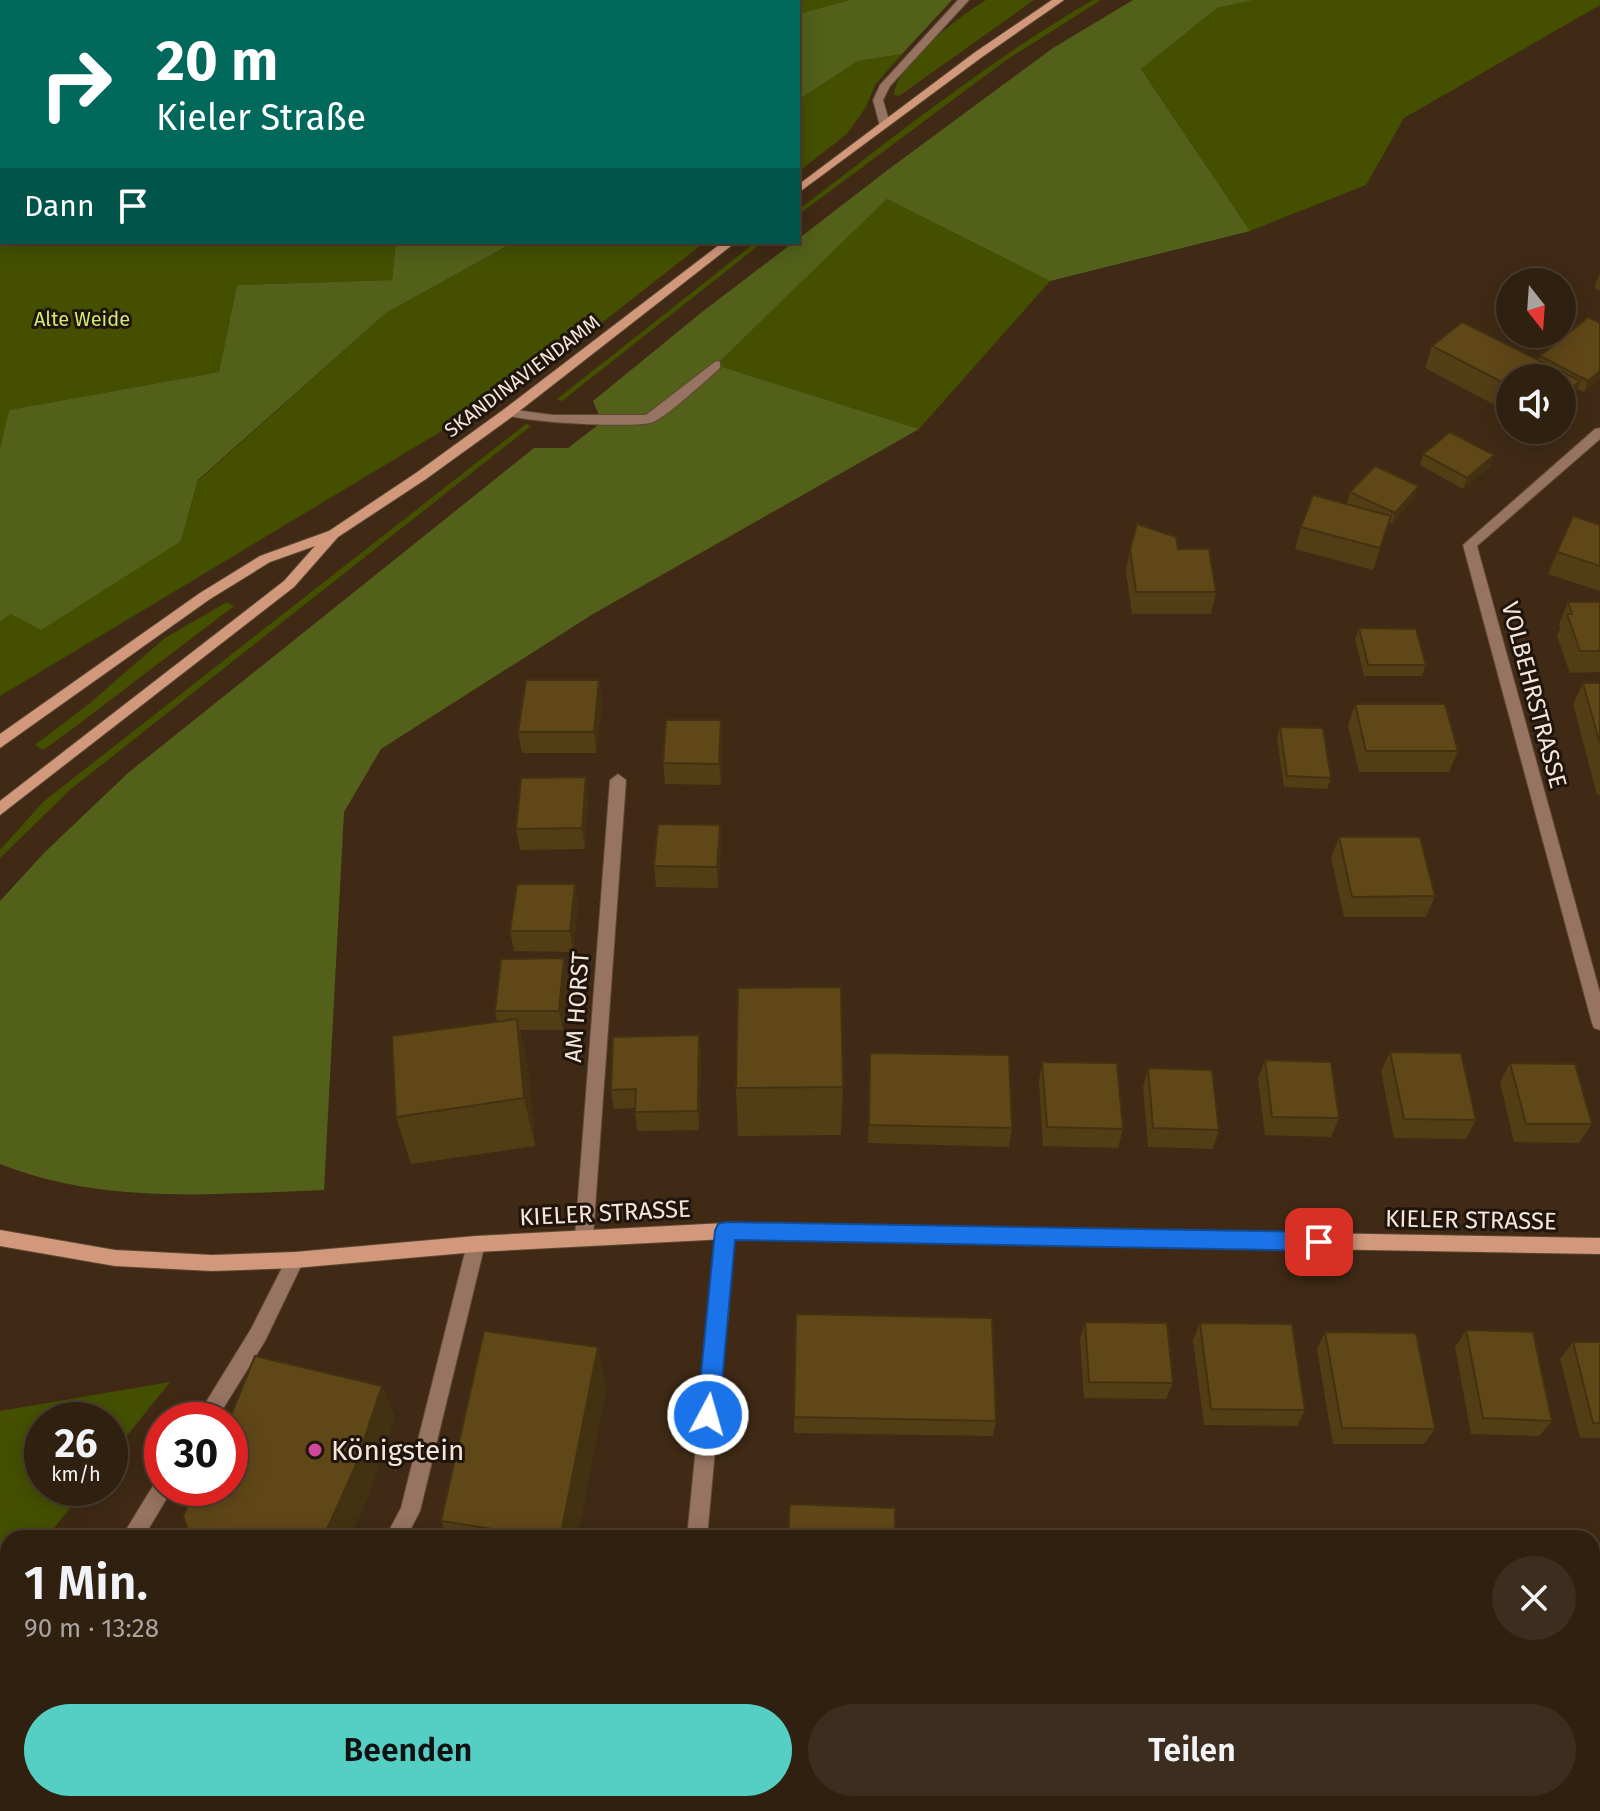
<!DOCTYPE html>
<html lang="de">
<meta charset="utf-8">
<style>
:root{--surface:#302010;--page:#3c2d1e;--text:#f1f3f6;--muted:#a8a39f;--line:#4b3e30;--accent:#55cec4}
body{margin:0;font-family:"Fira Sans",sans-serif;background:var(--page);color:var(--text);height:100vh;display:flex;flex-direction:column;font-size:30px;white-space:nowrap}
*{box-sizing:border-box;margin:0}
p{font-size:26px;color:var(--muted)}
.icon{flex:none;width:44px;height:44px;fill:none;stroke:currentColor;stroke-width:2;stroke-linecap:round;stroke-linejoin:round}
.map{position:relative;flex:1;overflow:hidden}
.drawer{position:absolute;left:0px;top:1530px;width:1600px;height:282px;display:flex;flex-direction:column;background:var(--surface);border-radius:24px 24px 0 0;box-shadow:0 4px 20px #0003,0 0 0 2px var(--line)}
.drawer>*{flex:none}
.hud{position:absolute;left:0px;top:0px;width:800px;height:244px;box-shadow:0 4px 20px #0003,0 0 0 2px var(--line);background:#00695c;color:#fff;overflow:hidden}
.needle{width:52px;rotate:163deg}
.buttons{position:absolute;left:1496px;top:268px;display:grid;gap:16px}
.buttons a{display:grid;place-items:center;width:80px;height:80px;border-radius:50%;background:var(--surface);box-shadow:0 4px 20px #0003,0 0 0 2px var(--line);font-size:40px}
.speed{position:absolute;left:24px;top:1402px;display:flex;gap:16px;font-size:40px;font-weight:700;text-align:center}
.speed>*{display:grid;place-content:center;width:104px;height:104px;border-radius:50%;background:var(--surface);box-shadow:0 4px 20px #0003,0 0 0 2px var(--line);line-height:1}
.speed small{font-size:20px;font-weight:400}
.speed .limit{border:12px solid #d22;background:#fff;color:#111}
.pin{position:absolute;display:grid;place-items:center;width:68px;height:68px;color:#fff;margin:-34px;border-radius:16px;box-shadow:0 4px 12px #0006}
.me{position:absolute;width:88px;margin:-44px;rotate:6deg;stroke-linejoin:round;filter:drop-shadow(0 0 6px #0008)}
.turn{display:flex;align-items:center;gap:28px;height:168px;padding:0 24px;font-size:36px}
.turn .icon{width:104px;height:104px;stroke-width:2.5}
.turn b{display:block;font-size:56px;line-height:68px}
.then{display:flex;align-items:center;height:76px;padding:0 24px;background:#0003;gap:16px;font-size:30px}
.round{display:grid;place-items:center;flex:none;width:84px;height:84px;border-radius:42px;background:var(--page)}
.overview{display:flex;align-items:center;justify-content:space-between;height:136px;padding:0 24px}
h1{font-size:48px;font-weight:600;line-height:60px}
.cta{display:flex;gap:16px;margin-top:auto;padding:16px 24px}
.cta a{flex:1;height:92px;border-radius:48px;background:var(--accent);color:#111;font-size:32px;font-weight:600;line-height:92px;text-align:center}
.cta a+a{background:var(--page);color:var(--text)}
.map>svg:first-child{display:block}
</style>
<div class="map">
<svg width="1600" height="1811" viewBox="0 0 1600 1811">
<rect width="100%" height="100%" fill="#402a15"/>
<path fill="#445000" d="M0 0H850L798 14V2H2V242H396L392 280 237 285 219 372 9 410 0 448Z
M986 0H1034L899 96 894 95C897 62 960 16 986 0Z
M1093 0H1101L1005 61 798 215V210C894 137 988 61 1093 0Z
M1254 0H1600V5L1404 118 1366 185 1250 231 1141 69 1217 8Z
M902 54 875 85 866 107 847 134 798 172V100L858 61Z
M887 199 1050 281 919 429 716 365Z
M514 242H705L599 325 485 405 0 696V622L11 614 181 541 198 481 386 313Z
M756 242H763L562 401 557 399Z
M526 424 531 426 71 789 0 858V850L43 802Z
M227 602 234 606 67 733 43 750 35 745 90 703 165 638Z
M170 1382 110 1457V1420H42V1488H86L46 1538H8V1585L0 1595V1411Z"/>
<path fill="#52601a" d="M850 0H952L902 54 858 61 798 100V14Z
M1133 0H1254L1217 8 1141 69 1250 231 1050 281 887 199 716 365 919 429 593 614 381 749 344 812 324 1190C216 1194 102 1205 0 1164V901L45 852 128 773 534 448H568L602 422 593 401 702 312 794 242H798V239L889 169 1053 48Z
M396 242H514L386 313 198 480 181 541 41 630 11 614 0 622V448L9 410 219 372 237 285 392 280Z"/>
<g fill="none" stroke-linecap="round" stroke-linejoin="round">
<g stroke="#5d4834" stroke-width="2">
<path id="service" d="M716 361 720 362V368C705 381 669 415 653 422 638 429 513 422 502 413L508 409 553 415H646Z
M476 1236 482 1238 485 1244 420 1511 406 1538H385L401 1508 467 1244 470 1238Z
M295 1252 301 1254 304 1260 265 1341 216 1420H195L251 1329 289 1254Z
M162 1479V1488H173L143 1538H121L156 1481Z
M8 1727V1759L0 1763V1731Z
M0 1767 8 1768V1790L0 1789Z
M99 1804H147L148 1807 149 1804H178L175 1811H102Z"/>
</g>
<g stroke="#5d4834" stroke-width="2">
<path id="minor" d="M958 0H969L890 86 883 100 890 124 880 126 873 100 880 85Z
M1600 428V439L1477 546 1600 993V1030L1594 1028 1592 1023 1463 545 1595 429Z
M618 774 626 780 593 1237 590 1243 584 1245 578 1243 575 1237 610 780Z
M726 1223 732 1225 735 1231 707 1538H687L717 1231 720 1225Z
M666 1804H688V1811H666Z"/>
</g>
<g stroke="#5d4834" stroke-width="2">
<path id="secondary" d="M1052 0H1064L982 57 798 193V185L974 53Z
M723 242H736L513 416 426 479 338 537 294 587 0 815V801L284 581 315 546 270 562 210 599 0 748V734L200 593 260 556 329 531 416 473 503 410Z
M726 1223 1600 1238V1254L726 1239 476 1252 295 1268 212 1271 115 1266 0 1246V1230L115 1250 212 1255 295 1252 476 1236Z"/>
</g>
<use href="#service" fill="#977361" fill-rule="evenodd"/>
<use href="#minor" fill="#977361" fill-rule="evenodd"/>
<use href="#secondary" fill="#d1987b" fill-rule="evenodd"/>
</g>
<path fill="#533d15" d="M1600 273V291L1594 288Z
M1600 323V379L1584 392 1577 389 1571 404 1510 378V413L1425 368 1432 346 1538 361 1540 356Z
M1423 454 1490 467 1463 489 1420 465Z
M1350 492 1415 497 1392 524 1389 522 1373 570 1295 549 1301 527 1354 506 1347 503Z
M1573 516 1600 525V591L1548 574Z
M1130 549H1178L1216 592 1211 614H1132L1126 571Z
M1568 602H1600V672L1570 673 1557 636 1560 629 1559 624Z
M1359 628 1426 665 1422 676H1364L1355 639Z
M599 680 602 702 596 753H522L518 732Z
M1583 683H1600V795H1597L1573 704Z
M1355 704 1458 751 1449 772H1359L1348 725Z
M721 720 722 741 721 785 665 784 663 763Z
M1280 727 1331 778 1327 789 1284 787 1277 738Z
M588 798 585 849 520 850 516 829Z
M720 825 721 846 718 888 656 887 654 866Z
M1339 837 1435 896 1426 917H1344L1331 858Z
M575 884 578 905 573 952 514 951 510 931Z
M568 978 563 1030H520L528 1068 535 1146 411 1164 396 1117 497 1022 495 1011Z
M699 1035 701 1055 699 1130 637 1131 635 1108 614 1109 611 1090Z
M1390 1052 1476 1120 1466 1139 1394 1138 1381 1071Z
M870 1053 1012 1128 1009 1147 868 1143Z
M1265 1060 1339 1118 1331 1137 1265 1135 1258 1079Z
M1042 1062 1123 1129 1118 1148 1043 1146 1039 1081Z
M1510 1063 1592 1124 1579 1143 1514 1142 1500 1082Z
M1148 1068 1219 1130 1213 1149 1148 1147 1143 1087Z
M843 1087 841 1135 738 1136 736 1088Z
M1085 1322 1173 1383 1166 1399 1084 1398 1080 1339Z
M1200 1323 1305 1410 1297 1426 1204 1425 1193 1340Z
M1466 1330 1552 1421 1539 1436 1471 1434 1455 1347Z
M1325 1332 1435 1429 1424 1444H1333L1317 1349Z
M1573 1342H1600V1438H1580L1560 1359Z
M606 1389 577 1538H448L441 1521Z
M794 1417 996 1421 993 1436 794 1433Z
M785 1804H924L923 1811H785Z"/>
<path fill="#433211" d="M1600 371V379L1584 392 1588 381Z
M1580 381 1571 404 1562 411V396Z
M1494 455 1490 467 1463 489 1467 478Z
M1419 486 1415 497 1392 524 1395 513Z
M599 680 602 702 596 753 594 732Z
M721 720 722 741 721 785 719 764Z
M586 777 588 798 585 849 582 828Z
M720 825 721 846 718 888 717 867Z
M575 884 578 905 573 952 570 931Z
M564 958 568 978 563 1030 559 1011Z
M517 1019 528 1068 535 1146 524 1098Z
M699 1035 701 1055 699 1130 698 1111Z
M598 1347 606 1389 577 1538H560Z
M382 1386 395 1416 369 1495 350 1538H323Z
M550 1804H556L555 1811H549Z"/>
<path fill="#604718" stroke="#433211" stroke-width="2" d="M1588 317 1600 323V371L1588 381 1540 356Z
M1462 322 1580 381 1562 396V378H1510V386L1432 346Z
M1450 432 1494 455 1467 478 1423 454Z
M1375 466 1419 486 1395 513 1350 492Z
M1313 495 1391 516 1380 548 1301 527Z
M1573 516 1600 525V566L1557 552Z
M1137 524 1176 537 1178 549H1209L1216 592H1136L1130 549Z
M1568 602H1600V651H1580L1567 614H1572Z
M1359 628 1416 629 1426 665H1368Z
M526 680H599L594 732H518Z
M1583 683H1600V744Z
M1355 704H1445L1458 751H1366Z
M666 720H721L719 764 663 763Z
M1280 727 1323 728 1331 778 1287 776Z
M586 777 582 828 516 829 521 778Z
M658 824 720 825 717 867 654 866Z
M1339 837H1420L1435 896 1352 897Z
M517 884H575L570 931H510Z
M564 958 559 1011H495L501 959Z
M841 987 843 1087 736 1088 738 988Z
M517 1019 524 1098 396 1117 392 1036Z
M699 1035 698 1111 635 1112 636 1089 611 1090 613 1037Z
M1390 1052 1461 1053 1476 1120 1404 1119Z
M870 1053 1009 1055 1012 1128 869 1125Z
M1265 1060 1331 1062 1339 1118 1272 1117Z
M1042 1062 1117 1063 1123 1129 1047 1127Z
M1510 1063 1575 1064 1592 1124H1526Z
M1148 1068 1212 1070 1219 1130 1153 1128Z
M796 1314 992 1318 996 1421 794 1417Z
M1085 1322 1167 1323 1173 1383 1089 1382Z
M1200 1323 1292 1324 1305 1410 1211 1409Z
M1466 1330 1533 1332 1552 1421 1483 1418Z
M484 1331 598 1347 560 1538H551L441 1521Z
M1325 1332 1416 1333 1435 1429 1342 1428Z
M1573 1342H1600V1423H1593Z
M255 1356 382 1386 355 1467 323 1538H183L187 1526 183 1516 197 1488H230L229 1420Z
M790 1504 895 1508V1538H788Z
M451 1804H550L549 1811H450Z
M785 1804H924V1805H881V1811H785Z"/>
<path fill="#1a73e8" stroke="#114b97" stroke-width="2" d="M726 1222 1319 1232 1326 1235 1329 1242 1326 1248 1319 1251 735 1240 719 1415 716 1423 708 1426 700 1423 697 1415 715 1231 718 1224Z"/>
<circle fill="#d1479c" stroke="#1f150c" stroke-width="3" cx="315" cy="1450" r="8"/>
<g text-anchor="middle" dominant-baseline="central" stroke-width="6" stroke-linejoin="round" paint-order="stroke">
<g font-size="20" fill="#d0ea73" stroke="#1f150c">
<text x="82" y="319">Alte Weide</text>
</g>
<g font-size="20" fill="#f4e6d9" stroke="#1f150c">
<text transform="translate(522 376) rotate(-37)">SKANDINAVIENDAMM</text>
</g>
<g font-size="24" fill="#f4e6d9" stroke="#1f150c">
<text transform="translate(1534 695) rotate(75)">VOLBEHRSTRASSE</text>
<text transform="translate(577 1007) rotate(-86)">AM HORST</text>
<text transform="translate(605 1213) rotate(-3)">KIELER STRASSE</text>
<text transform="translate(1471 1220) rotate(1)">KIELER STRASSE</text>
</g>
<g font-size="28" fill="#f4e6d9" stroke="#1f150c" text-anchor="start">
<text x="331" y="1450">Königstein</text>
</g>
</g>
</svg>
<div class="buttons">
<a><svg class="needle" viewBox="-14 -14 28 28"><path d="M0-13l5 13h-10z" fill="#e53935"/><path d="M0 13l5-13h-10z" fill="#a8a39f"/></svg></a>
<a><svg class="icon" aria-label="sound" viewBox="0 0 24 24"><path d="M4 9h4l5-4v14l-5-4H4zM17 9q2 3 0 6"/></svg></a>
</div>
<div class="speed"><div>26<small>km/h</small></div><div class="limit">30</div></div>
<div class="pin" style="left:1319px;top:1242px;background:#d93025"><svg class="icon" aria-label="arrive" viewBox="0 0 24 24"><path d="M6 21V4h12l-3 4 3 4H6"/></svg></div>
<svg class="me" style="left:708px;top:1415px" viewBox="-20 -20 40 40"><circle r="17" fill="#1a73e8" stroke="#fff" stroke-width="3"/><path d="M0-11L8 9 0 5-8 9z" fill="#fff"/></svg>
<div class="hud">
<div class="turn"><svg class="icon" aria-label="right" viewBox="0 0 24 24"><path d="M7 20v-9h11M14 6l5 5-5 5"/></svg><div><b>20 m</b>Kieler Straße</div></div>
<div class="then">Dann<svg class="icon" aria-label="arrive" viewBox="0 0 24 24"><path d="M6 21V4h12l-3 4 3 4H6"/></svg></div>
</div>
<section class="drawer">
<div class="overview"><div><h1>1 Min.</h1><p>90 m · 13:28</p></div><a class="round"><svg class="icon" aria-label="close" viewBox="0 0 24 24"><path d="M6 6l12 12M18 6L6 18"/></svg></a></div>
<div class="cta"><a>Beenden</a><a>Teilen</a></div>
</section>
</div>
